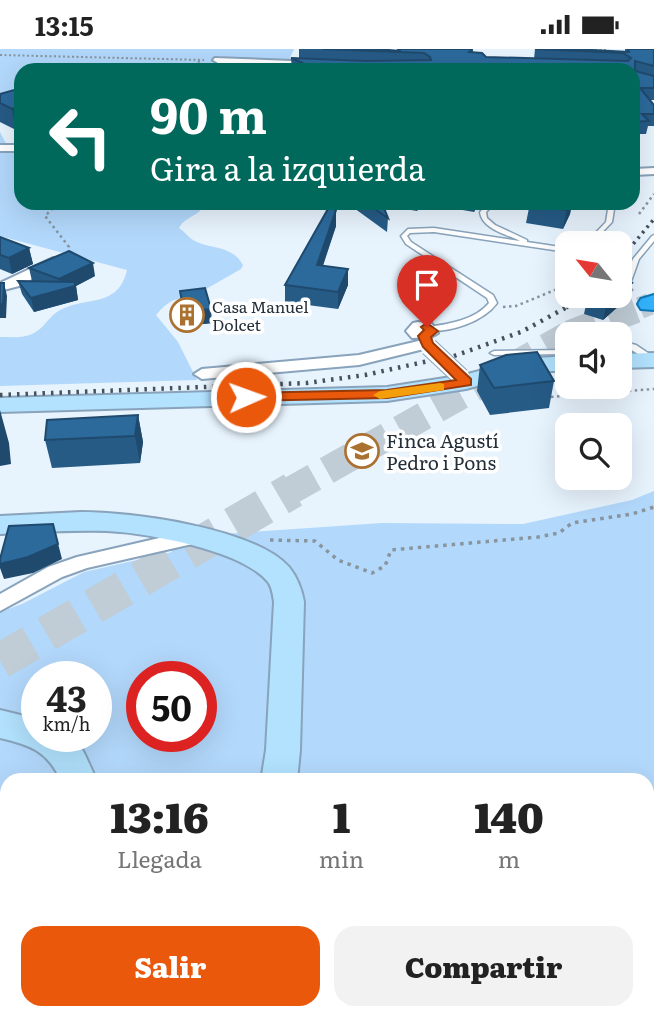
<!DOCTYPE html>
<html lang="es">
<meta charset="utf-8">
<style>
:root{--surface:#fff;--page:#f2f2f2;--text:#222;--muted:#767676;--accent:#ea580c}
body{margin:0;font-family:Literata,serif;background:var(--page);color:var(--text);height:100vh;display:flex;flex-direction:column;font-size:26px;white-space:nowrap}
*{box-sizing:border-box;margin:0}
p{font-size:23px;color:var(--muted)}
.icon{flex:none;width:38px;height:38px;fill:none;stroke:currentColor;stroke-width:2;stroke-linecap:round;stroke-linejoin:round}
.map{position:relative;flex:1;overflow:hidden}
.panel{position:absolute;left:0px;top:724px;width:654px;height:247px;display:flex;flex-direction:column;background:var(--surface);border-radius:21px 21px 0 0;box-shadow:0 7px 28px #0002}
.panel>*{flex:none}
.banner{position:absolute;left:14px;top:14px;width:626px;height:147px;border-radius:21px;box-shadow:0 7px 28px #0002;background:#00695c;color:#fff;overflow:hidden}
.needle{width:46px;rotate:300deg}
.fabs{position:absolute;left:555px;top:182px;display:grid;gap:14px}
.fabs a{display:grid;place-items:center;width:77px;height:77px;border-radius:14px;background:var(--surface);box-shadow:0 7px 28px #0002;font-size:35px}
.speed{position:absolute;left:21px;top:612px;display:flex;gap:14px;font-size:35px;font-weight:700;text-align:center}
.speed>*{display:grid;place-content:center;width:91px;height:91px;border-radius:50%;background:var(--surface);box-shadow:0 7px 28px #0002;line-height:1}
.speed small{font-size:18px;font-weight:400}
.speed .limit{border:10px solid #d22;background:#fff;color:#111}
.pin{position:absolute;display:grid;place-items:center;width:60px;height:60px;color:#fff;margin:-72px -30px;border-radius:50% 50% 50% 0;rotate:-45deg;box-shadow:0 0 7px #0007}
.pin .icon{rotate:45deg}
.me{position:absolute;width:77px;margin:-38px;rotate:88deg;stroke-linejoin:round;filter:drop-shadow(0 0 5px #0008)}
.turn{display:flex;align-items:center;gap:24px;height:147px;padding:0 21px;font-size:32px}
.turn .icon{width:91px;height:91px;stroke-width:2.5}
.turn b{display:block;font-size:49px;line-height:60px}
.eta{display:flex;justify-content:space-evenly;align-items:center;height:119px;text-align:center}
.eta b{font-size:42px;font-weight:800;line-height:49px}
.action{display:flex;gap:14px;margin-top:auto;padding:14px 21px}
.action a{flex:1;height:80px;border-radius:21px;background:var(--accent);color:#fff;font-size:28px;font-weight:800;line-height:80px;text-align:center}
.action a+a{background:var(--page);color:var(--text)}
.status{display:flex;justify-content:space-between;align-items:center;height:49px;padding:0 35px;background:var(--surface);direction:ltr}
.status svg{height:19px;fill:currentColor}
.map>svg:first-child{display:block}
</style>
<div class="status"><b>13:15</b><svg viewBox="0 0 49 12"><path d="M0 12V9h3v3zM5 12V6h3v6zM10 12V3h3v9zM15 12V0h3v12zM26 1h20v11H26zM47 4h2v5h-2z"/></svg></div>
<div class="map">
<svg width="654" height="971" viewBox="0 0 654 971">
<rect width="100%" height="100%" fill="#e7f3fd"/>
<path fill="#b2d8fb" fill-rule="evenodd" d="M0 0H294L289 11H246L219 7 214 13 257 18 249 21H21V45L0 51Z
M0 83 9 100 21 101V154H205C200 168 185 167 179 179 184 182 188 188 193 191 210 201 231 195 243 216L241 220 192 248C188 250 184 249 180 250 170 250 162 259 156 266L178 293 197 331 0 337V288C12 288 27 290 37 282 45 277 49 268 57 263 83 246 118 261 127 221L0 187Z
M654 442V971H0V563L22 555 84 523 172 503 154 467 222 485 382 474 523 475 632 451ZM37 628H96V688H37ZM142 628H201V688H142ZM7 732H648V964H7Z"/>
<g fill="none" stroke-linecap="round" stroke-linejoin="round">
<path stroke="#c0ccd6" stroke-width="22" stroke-dasharray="22 11" stroke-linecap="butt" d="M640 259 650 255"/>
<path stroke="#c0ccd6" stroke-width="28" stroke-dasharray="28 14" stroke-linecap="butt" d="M570 285 644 257
M290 442 567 287"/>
<path stroke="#c0ccd6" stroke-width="36" stroke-dasharray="36 18" stroke-linecap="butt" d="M0 612 293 441"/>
<g stroke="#88a3bb" stroke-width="3">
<path id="service" d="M21 88V94L18 99 13 100 12 99Z
M489 154H495L486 163 487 169 495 176 527 191V193L567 199V203L434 183 410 184 407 187 411 193 493 246 497 254C483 273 451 283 428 282V278C449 275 475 271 489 254L487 249 406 195 401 187 408 180 434 179 520 192C506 185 482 180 480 163Z
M609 154H615L612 173 592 194H586L606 173Z
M654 186V192L639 210 629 238 632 241 626 242 622 238 633 210 652 187Z
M563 287H567V291H563Z
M620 292 636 296 654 308V312H649L630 300 620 296Z
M567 301V305L494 306 490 304 494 302Z"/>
</g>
<g stroke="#88a3bb" stroke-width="4">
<path id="minor" d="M215 9 317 13 322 16 317 19 218 14 213 11Z
M0 96H21V102H0Z
M654 119V125L634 126V120Z
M137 154H199L193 158H143Z
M53 209 58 210V216L19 237 0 242V234Z
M418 273 432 275 438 284 431 288 412 289 406 282 413 274Z
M427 290 435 295 432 298 359 316 202 330 194 325 202 320 359 306Z
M194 481 201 483 204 488 201 493 87 519 62 528 0 562V545L48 518 77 508Z"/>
</g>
<g stroke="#88a3bb" stroke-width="4">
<path id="secondary" d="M654 304V318L620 319V305Z
M567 307V321L525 324 466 340 387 352 0 363V349L387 338 464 326 524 310Z
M81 463C132 463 254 479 289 518 297 528 302 541 304 553L300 701 297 732H261L266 701 274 553C273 546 272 538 268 533 242 501 147 484 107 482 71 481 36 483 0 485V467Z
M0 661 37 670V688C84 688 77 690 97 732H61C48 702 30 696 0 689Z
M7 910V964L0 967V913Z
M139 964H183L181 971H136Z"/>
</g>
<g stroke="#0d78b8" stroke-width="4">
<path id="trunk" d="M654 246V261L641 260 638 255 641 250Z"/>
</g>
<path stroke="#88949e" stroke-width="2" stroke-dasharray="2 2.5" stroke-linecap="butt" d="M577 0H604L614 4
M0 6 204 11
M193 21 200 11"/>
<path stroke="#88949e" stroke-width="2.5" stroke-dasharray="2.5 3.5" stroke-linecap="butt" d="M639 165 654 145
M68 204 69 198 45 167 52 160 74 154
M503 258 516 257 567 236
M551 348 654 340"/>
<path stroke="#88949e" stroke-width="3.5" stroke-dasharray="3.5 5" stroke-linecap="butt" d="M270 491 315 492 338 511 372 524 385 517 391 501 538 488 559 484 572 474 632 465 654 458"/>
<use href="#service" fill="#fff" fill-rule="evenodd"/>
<use href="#minor" fill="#fff" fill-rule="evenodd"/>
<use href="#secondary" fill="#b2e2fe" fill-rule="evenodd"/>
<use href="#trunk" fill="#33b2fc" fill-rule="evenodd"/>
<path stroke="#46515b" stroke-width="3.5" stroke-dasharray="2.5 4.5" stroke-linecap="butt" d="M620 211 654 170
M566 259 582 247"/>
<path stroke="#46515b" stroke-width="4.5" stroke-dasharray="2.5 6" stroke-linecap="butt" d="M454 307 521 283 569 257
M0 346 307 334 365 326 433 311"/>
<g stroke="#88a3bb" stroke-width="19" stroke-linecap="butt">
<path id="minor-bridge" d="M429 298 461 328"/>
</g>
<use href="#minor-bridge" stroke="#fff" stroke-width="17"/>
</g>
<path fill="#265b86" d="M299 0H378L398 2V0H473V3L486 8 534 10 535 0 625 3V0H654V51H650L654 56V77H648L646 85H634V21H293L292 20 291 9H299Z
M21 39V80L16 81 0 73V45Z
M347 154H422L417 162 382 156 388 169 387 183Z
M423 154H479L474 163Z
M530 154H572L570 165 563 180 526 174Z
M336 161V177L323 217 348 236 338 260 285 253V236Z
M0 188 29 199 33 215 12 225 0 220Z
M29 219 95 227 76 237 78 251 34 263 22 245 18 232H32Z
M180 242 212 274 186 277Z
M629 248 603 271 584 265 587 251Z
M480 316 554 332 549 359 490 366 477 342Z
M138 366 143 393 140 414 52 419 45 391Z"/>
<path fill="#1f4a6d" d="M21 57V80L16 81 12 60Z
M418 154H422L417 162Z
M475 154H479L474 163Z
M568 154H572L570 165 563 180Z
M336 161V177L317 233V216Z
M29 199 33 215 12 225 9 209Z
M93 214 95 227 76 237 78 251 34 263 31 249 61 241 59 230Z
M348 220V236L338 260V243Z
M4 234 7 247 6 269H0V255Z
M632 234 629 248 603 271 606 257 618 247H620V245Z
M211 260 212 274 186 277 184 263Z
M0 361 9 394 11 415 0 417Z
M138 366 143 393 140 414 135 387Z
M53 475 62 510 33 524 4 530 0 519V515Z"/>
<path fill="#2c6a9c" stroke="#1f4a6d" stroke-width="2" d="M323 0H378L400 2 398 0H472L469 3 482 4 486 8 628 12 631 9 623 4 535 0H574L629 3 628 0H654V17L635 12V22L654 27V39H640L654 56V65H642L649 72 634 73V21H300L312 18 291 9 366 12 431 11 430 8 424 4Z
M21 39V57L12 60 0 54V45Z
M366 154H382L388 169Z
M530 154H570L567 161 529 156Z
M329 158 336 161 317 216 348 220 338 243 285 236Z
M0 188 29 199 9 209 0 206Z
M69 202 93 214 59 230 29 219Z
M620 230 632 234 620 245Z
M18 232 75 233V237L31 249Z
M0 234H4L3 255H0Z
M205 239 211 260 184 263 180 242Z
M591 247H618L606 257 587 251Z
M537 303 554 332 494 339 480 316 506 306Z
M138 366 135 387 45 391 47 371Z
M53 475 58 495 28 508 0 515V510L9 477Z"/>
<path fill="#ea580c" stroke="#983908" stroke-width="2" d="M427 274 438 282 431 288 433 294 471 330V336L387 349 246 352 239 348 246 344 387 341 456 331 423 298 418 287 424 281 421 278Z"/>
<path fill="#f59e0b" d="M440 334 444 335V341L380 350 373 346 380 342Z"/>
<defs>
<g id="building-ring" transform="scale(1.75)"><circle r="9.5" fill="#fff" stroke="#ab7131" stroke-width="1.5"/><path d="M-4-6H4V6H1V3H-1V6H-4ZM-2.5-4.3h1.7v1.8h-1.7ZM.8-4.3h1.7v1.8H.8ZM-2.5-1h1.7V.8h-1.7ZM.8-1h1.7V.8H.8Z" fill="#ab7131"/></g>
<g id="university-ring" transform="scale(1.75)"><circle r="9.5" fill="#fff" stroke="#ab7131" stroke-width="1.5"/><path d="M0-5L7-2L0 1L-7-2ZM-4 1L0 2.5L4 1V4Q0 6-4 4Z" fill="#ab7131"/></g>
</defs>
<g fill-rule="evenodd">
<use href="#building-ring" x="187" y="266"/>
<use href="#university-ring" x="362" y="402"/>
</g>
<g text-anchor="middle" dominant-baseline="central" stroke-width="7" stroke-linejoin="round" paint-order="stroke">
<g font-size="16" fill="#242f39" stroke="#fff" text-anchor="start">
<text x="212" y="257">Casa Manuel<tspan x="212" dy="18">Dolcet</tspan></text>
</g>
<g font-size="19" fill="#242f39" stroke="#fff" text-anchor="start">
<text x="386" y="391">Finca Agustí<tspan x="386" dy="22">Pedro i Pons</tspan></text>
</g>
</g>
</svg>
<div class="fabs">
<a><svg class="needle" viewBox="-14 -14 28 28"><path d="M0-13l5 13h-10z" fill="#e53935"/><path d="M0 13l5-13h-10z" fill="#767676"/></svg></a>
<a><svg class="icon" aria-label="sound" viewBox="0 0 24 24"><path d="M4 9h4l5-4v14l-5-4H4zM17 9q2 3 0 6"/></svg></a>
<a><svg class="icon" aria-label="search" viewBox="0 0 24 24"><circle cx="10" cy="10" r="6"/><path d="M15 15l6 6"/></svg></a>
</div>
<div class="speed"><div>43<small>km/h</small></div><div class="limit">50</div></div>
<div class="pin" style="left:427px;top:278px;background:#d93025"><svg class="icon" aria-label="arrive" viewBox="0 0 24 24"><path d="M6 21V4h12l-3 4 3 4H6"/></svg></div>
<svg class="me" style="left:246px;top:348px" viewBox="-20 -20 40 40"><circle r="17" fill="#ea580c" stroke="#fff" stroke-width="3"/><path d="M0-11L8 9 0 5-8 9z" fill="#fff"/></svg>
<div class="banner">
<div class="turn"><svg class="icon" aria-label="left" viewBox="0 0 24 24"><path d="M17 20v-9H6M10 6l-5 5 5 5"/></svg><div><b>90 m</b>Gira a la izquierda</div></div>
</div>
<section class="panel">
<div class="eta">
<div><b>13:16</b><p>Llegada</p></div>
<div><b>1</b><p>min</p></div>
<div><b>140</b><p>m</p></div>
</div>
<div class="action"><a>Salir</a><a>Compartir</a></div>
</section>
</div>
